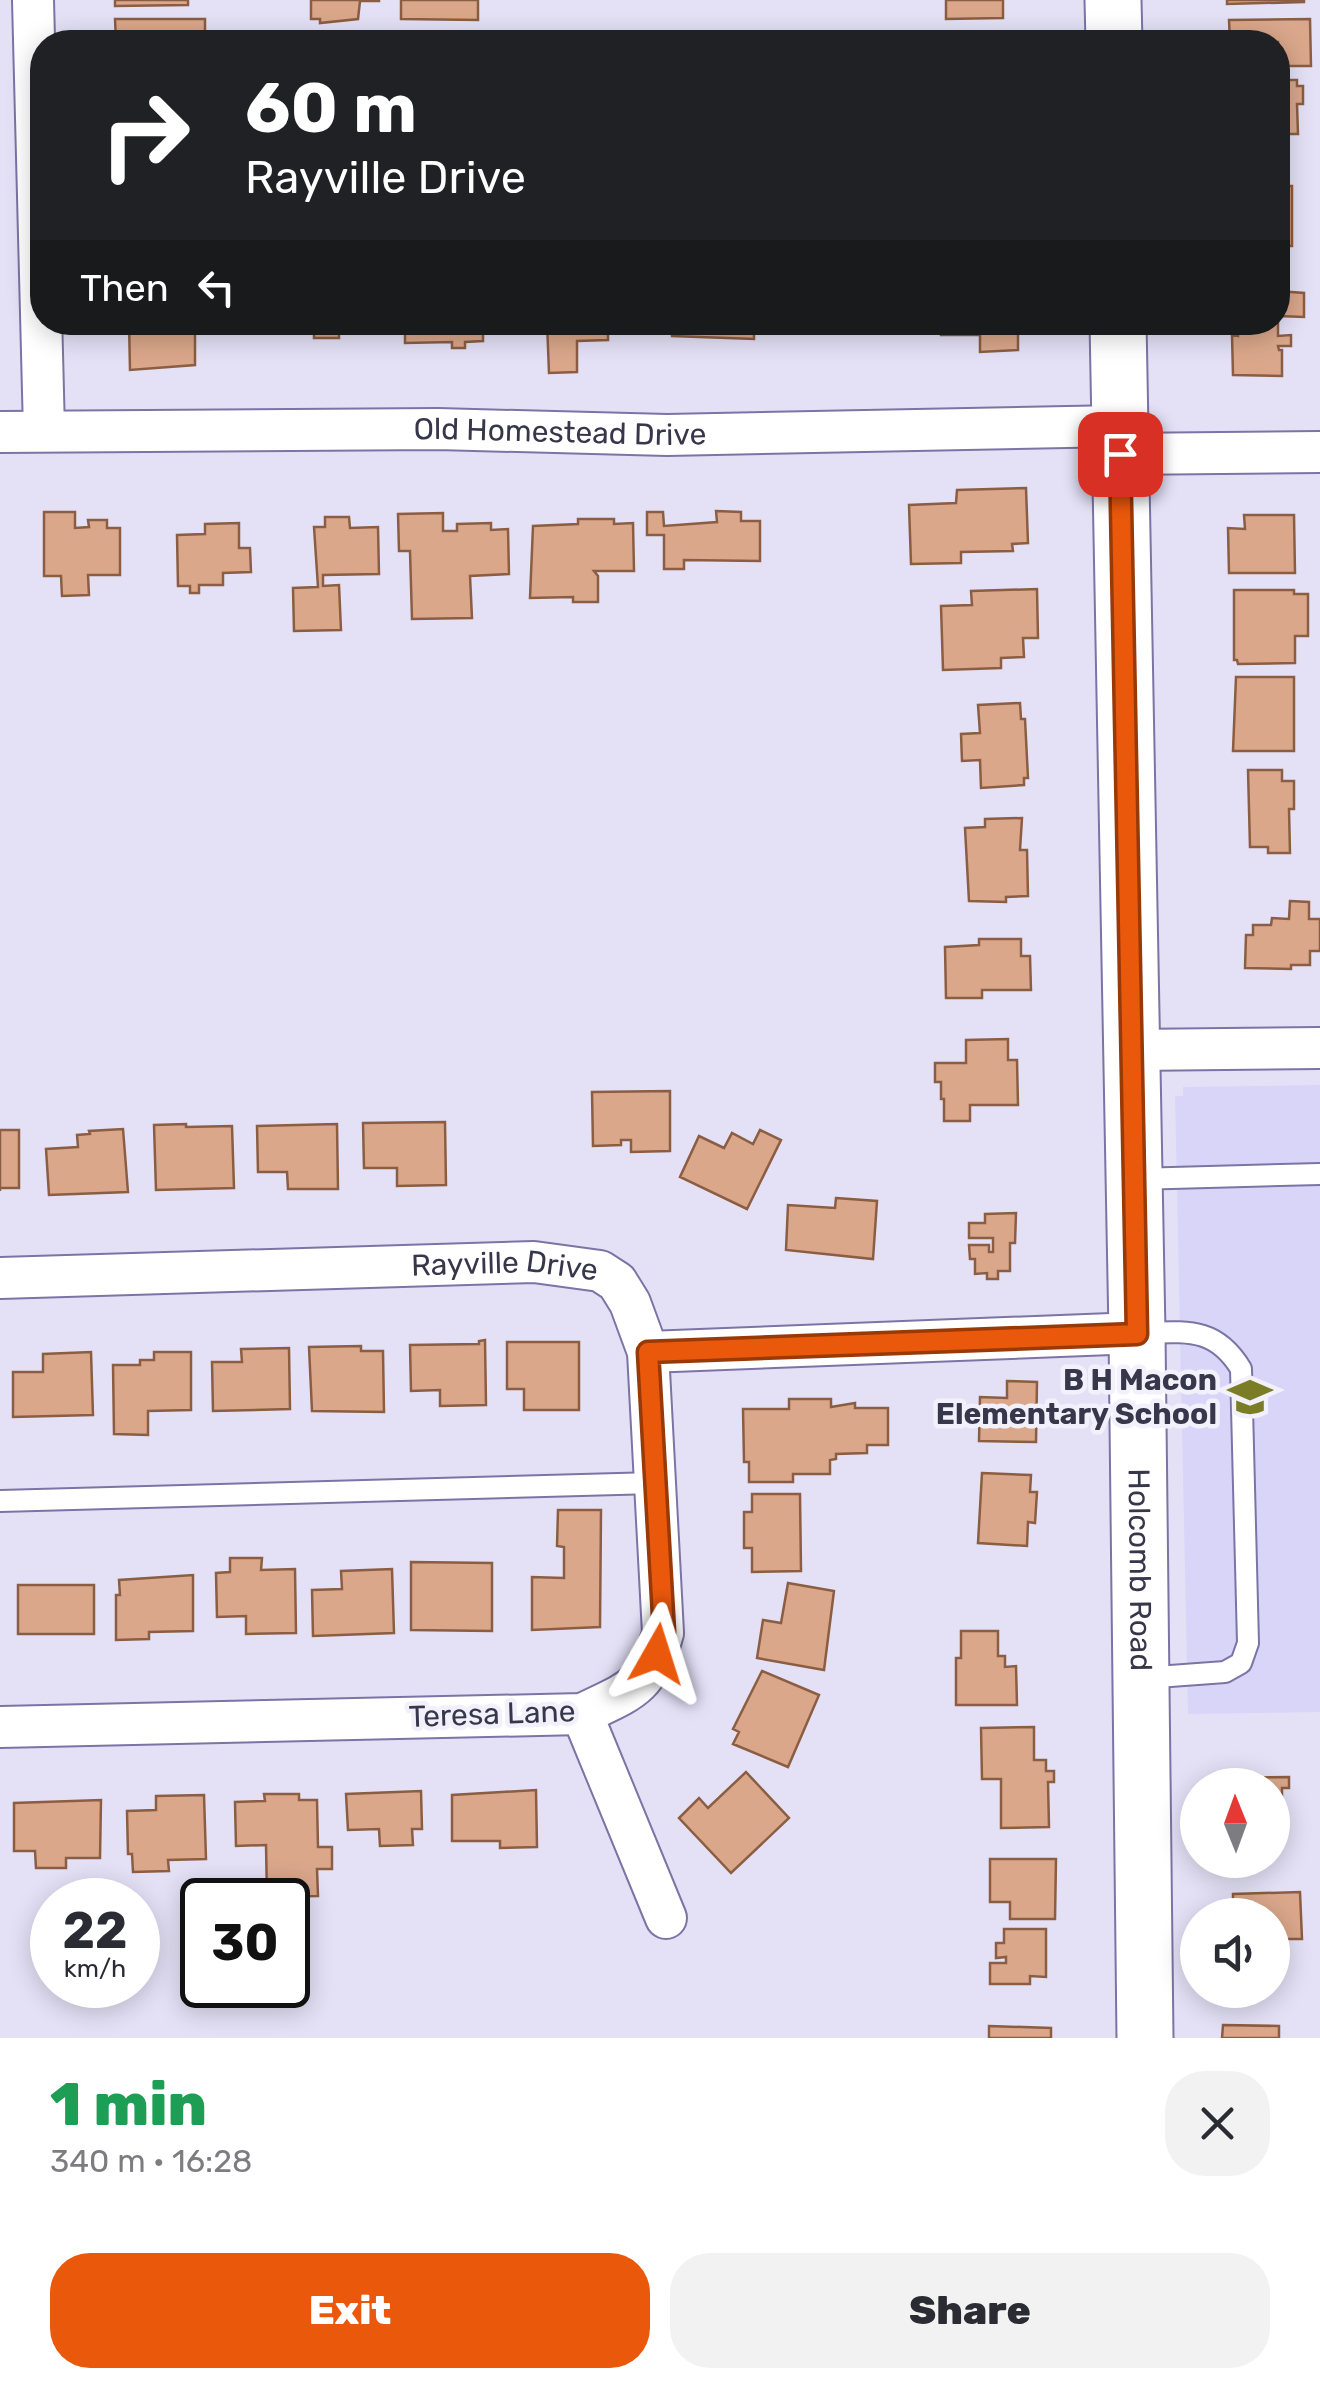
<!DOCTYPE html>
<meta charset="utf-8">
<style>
:root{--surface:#fff;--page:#f2f2f3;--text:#2b2b33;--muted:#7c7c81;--accent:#ea580c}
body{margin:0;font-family:Rubik,sans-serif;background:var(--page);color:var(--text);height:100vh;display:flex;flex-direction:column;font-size:38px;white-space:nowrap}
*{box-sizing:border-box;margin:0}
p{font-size:32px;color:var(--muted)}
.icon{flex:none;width:55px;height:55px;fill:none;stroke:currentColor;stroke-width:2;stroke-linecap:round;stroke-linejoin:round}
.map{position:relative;height:2038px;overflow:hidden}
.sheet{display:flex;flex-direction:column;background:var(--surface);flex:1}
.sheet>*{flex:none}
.banner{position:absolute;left:30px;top:30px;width:1260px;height:305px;border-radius:40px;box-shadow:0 5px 25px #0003;background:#202124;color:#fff;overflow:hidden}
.needle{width:65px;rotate:359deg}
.controls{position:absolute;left:1180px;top:1768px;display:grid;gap:20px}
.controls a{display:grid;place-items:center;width:110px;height:110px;border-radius:50%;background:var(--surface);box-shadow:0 5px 25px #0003;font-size:50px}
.speed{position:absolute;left:30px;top:1878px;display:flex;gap:20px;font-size:50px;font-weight:700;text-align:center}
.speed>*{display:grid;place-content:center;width:130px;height:130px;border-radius:50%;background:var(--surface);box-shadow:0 5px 25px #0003;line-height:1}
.speed small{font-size:25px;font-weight:400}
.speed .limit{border:5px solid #111;border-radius:15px;background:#fff;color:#111}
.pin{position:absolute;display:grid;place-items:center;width:85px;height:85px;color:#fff;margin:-42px;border-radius:20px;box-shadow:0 5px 15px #0006}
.me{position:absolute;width:110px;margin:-55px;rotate:6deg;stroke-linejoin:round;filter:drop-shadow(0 0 8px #0008)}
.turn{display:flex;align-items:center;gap:35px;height:210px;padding:0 50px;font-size:45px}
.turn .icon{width:130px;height:130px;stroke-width:2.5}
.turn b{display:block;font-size:70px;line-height:85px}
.then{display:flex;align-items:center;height:95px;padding:0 50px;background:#0003;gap:20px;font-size:38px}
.round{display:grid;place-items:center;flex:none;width:105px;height:105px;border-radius:40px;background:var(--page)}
.overview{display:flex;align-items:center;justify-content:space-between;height:170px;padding:0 50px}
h1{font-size:60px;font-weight:800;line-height:75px;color:#1e9e55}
.cta{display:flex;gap:20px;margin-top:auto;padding:20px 50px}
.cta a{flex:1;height:115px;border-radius:40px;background:var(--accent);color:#fff;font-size:40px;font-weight:800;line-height:115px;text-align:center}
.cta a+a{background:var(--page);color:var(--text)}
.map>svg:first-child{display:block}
</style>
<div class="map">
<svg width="1320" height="2038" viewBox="0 0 1320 2038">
<rect width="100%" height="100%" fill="#e4e1f7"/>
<path fill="#d9d5f9" d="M1320 1085V1712L1188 1714 1175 1096H1183V1087Z"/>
<path fill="#daa78b" stroke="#8b5d42" stroke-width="2.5" d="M115 0H188V5L115 6Z
M311 0H379V1H360L358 19 320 23V19H311Z
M401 0H478V20L401 19Z
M946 0H1003V18L946 19Z
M1227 0H1304V2L1227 4Z
M115 19H205V42H116Z
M1310 19 1311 66H1283V80H1297V86H1303V104H1297L1298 134H1278V42H1230L1229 20Z
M974 36V42H926V37Z
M1278 186H1292V246H1278Z
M1278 291 1304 293V317L1278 316V336L1291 335V346H1278L1279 350H1282V376L1233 375 1232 335 1238 336 1239 322H1278Z
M129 322H195V365L130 370Z
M314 322H339V338H314Z
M405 322H483V341L465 342V348H452V342L405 343Z
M547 322H608V340L577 341V372L549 373Z
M671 322H754V339L672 336Z
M941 322H1027V326H1018V350L980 352V335H941Z
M1026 488 1028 543 1012 544 1013 551 961 552V563L911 564 909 505 956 503 957 490Z
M716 511 741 512V521H760V561L684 560V569H664V535H647V512H663L664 526 717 522Z
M44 512H75V528L89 527 88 520H107V528H120V575H88L89 595 62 596 61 576H44Z
M443 513V531H457V524L491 523V530L508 529 509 574 470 576 472 618 412 619 410 551H399L398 514Z
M1244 515H1294L1295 573H1229L1228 528 1245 529Z
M325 517H349L350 528 378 527 379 574 323 575V586L339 585 341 630 294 631 293 588 318 587 314 527H325Z
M578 519H614V524L633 523 634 571H594L598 576V602H573V597L530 598 533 526 578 524Z
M239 523V548H250L251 572 223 573V585H199V593H190V586H178L177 535 205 534V524Z
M1037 589 1038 638H1023L1024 657 1001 658V668L943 670 941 606 972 605 971 591Z
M1234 590H1294V594H1308V636H1295V663L1238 664 1237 660H1234Z
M1236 677H1294V751H1233Z
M1020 703 1021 719H1025L1028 778H1024V785L981 788 980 760 962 761 961 734 980 733 978 705Z
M1248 770H1282V781H1294V809H1289L1290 853H1268V847H1250Z
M1022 818 1020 850H1027L1028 896 1006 897V902L969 901 965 828 985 827V819Z
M1290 901 1309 902V919H1320V951H1310V965H1291V969L1245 968 1246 935H1253V925H1271L1272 918 1289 919Z
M979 939H1021V956H1030L1031 990H982V998H946L945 947 979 945Z
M1008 1039V1060H1017L1018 1105H970V1121H944V1099H941V1082H935V1063H966V1040Z
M670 1091V1151L631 1152V1140H621V1145L593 1146 592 1092Z
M445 1122 446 1185 397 1186V1168H364L363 1123Z
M186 1124V1127L232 1126 234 1188 156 1190 154 1125Z
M337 1124 338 1189H288L287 1172H258L257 1126Z
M123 1129 128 1192 49 1195 46 1149 78 1147 77 1135 90 1134 89 1131Z
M0 1130H19V1188H0V1191Z
M760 1130 781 1140 747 1209 680 1177 699 1136 724 1148 732 1133 753 1144Z
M836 1198 877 1201 873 1259 786 1250 788 1205 835 1208Z
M1016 1213 1015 1243H1010V1271H998V1279H987V1273L975 1274V1259H970L969 1245H989V1252H993V1238H969V1223H985V1214Z
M485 1340 486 1405 440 1406V1390L411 1391 410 1345 479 1344V1341Z
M507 1342H579V1410H524V1389H507Z
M361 1346V1351H383L384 1412 312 1411 309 1347Z
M289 1348 290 1409 213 1411 212 1362H242L241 1349Z
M91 1352 93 1415 13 1417V1372H43V1354Z
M154 1352H191V1410L148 1411V1435L114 1434 113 1365H140V1360H154Z
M1007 1381 1037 1382 1036 1442 979 1441 980 1397 1007 1398Z
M789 1399H831V1407L855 1403V1408H888V1445H867V1453L836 1454V1459L830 1460V1474H793V1482H749V1462H744L743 1409H789Z
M982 1473 1031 1475 1030 1492H1037L1035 1523 1028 1522 1027 1546 978 1543Z
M752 1494H800L801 1571 752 1572V1548H744V1512H752Z
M558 1510H601L600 1627 532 1630V1577L564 1578V1547L557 1546Z
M230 1558H262L261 1570 295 1569 296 1633 246 1634V1616L217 1617 216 1573 230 1572Z
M411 1562 492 1563V1631L411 1630Z
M392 1569 394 1633 313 1636 312 1590 342 1589 341 1571Z
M193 1575V1631L149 1632V1639L116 1640V1595H120L119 1580Z
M788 1583 834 1591 824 1670 757 1658 763 1620 781 1623Z
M18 1585H94V1634H18Z
M961 1631H998V1656H1005V1667L1016 1666 1017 1705H956V1658H961Z
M762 1671 819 1695 788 1767 733 1744 739 1732 733 1729Z
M1034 1727V1760H1046V1771H1054V1782H1048L1049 1827 1001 1828V1779H982L981 1728Z
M746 1772 789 1818 731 1873 679 1818 699 1798 708 1808Z
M1289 1777V1788H1282V1824H1272V1785H1235V1778Z
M536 1790 537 1847 500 1848V1841H452V1795Z
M421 1791 422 1829H412L413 1845 380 1846 379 1829 348 1830 346 1794Z
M264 1794H299V1800H317L318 1847H332V1869H317L318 1896 267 1897 266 1845 236 1846 235 1802 265 1801Z
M204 1795 206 1859 168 1860 169 1871 133 1872 132 1854H128L127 1811 156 1810V1796Z
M101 1800 100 1858H66V1868H36L35 1851H14V1803Z
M990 1859H1056L1055 1919H1010V1902H990Z
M1300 1892 1302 1939H1272V1915H1227L1226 1907H1233V1894Z
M1004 1929H1046V1977L1030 1976V1984H990V1963H1006V1957L996 1958V1943H1004Z
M1223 2025 1279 2026V2038H1222Z
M989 2026 1051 2028V2038H989Z"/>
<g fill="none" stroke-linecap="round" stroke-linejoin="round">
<g stroke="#7b74a4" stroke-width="24">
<path id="lane" d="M1135 1179 1320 1174
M1140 1333C1185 1332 1215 1326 1241 1369L1248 1643 1241 1663 1225 1672 1143 1678
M0 1501 655 1483"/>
</g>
<g stroke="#7b74a4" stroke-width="44">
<g id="street">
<path d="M33 0 44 431"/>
<path id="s1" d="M0 432 438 429 667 435 1119 426"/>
<path d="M1120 454 1320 452"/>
<path d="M1132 1050 1320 1048"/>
<path id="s2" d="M0 1278 534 1262 600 1271 617 1282 630 1303 648 1352 663 1633C648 1688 630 1691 582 1714L0 1727"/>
<path d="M648 1352 1137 1333"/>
<path d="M582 1714 666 1918"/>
</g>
</g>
<g stroke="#7b74a4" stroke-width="59">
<g id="secondary">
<path d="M1113 0 1114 42"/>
<path id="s3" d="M1118 322 1137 1333 1145 2038"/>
</g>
</g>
<use href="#lane" stroke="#fff" stroke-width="20"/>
<use href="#street" stroke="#fff" stroke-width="40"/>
<use href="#secondary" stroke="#fff" stroke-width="55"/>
</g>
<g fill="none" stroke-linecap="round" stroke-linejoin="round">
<g stroke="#983908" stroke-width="25">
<path id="route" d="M657 1654 664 1632 648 1352 1137 1334 1120 454"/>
</g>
<use href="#route" stroke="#ea580c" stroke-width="18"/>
</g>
<defs>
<g id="school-bare" transform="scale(3.45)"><path d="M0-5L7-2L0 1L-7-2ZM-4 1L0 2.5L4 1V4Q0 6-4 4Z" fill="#7b7d26" stroke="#f1f0fb" stroke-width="2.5" paint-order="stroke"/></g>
</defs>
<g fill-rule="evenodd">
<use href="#school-bare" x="1250" y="1397"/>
</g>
<g text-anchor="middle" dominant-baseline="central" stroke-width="9" stroke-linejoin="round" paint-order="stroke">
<g font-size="30" fill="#38364a" stroke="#f1f0fb">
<text stroke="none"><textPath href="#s1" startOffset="560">Old Homestead Drive</textPath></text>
<text stroke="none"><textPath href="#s2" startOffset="505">Rayville Drive</textPath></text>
<text stroke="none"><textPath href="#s3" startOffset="1248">Holcomb Road</textPath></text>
<text transform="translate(492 1714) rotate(-2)">Teresa Lane</text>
</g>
<g font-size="30" font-weight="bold" fill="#38364a" stroke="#f1f0fb" text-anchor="end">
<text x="1217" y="1380">B H Macon<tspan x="1217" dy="34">Elementary School</tspan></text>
</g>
</g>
</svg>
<div class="controls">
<a><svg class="needle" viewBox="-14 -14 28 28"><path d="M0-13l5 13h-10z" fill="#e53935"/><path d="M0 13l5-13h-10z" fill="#7c7c81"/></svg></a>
<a><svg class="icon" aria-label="sound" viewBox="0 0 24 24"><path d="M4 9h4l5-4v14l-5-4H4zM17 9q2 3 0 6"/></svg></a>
</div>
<div class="speed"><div>22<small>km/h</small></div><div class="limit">30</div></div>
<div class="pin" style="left:1120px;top:454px;background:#d93025"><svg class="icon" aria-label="arrive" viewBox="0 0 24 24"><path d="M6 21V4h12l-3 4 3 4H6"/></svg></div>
<svg class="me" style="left:657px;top:1654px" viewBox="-20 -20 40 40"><path d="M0-17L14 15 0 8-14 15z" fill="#ea580c" stroke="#fff" stroke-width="4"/></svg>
<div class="banner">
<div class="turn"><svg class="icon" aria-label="right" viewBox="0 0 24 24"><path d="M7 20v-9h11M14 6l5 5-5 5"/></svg><div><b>60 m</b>Rayville Drive</div></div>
<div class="then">Then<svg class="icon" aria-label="left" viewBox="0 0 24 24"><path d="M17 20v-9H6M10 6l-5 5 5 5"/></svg></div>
</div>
</div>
<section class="sheet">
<div class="overview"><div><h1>1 min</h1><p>340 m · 16:28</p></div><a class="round"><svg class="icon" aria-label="close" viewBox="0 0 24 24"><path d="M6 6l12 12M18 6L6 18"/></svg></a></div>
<div class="cta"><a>Exit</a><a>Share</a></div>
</section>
